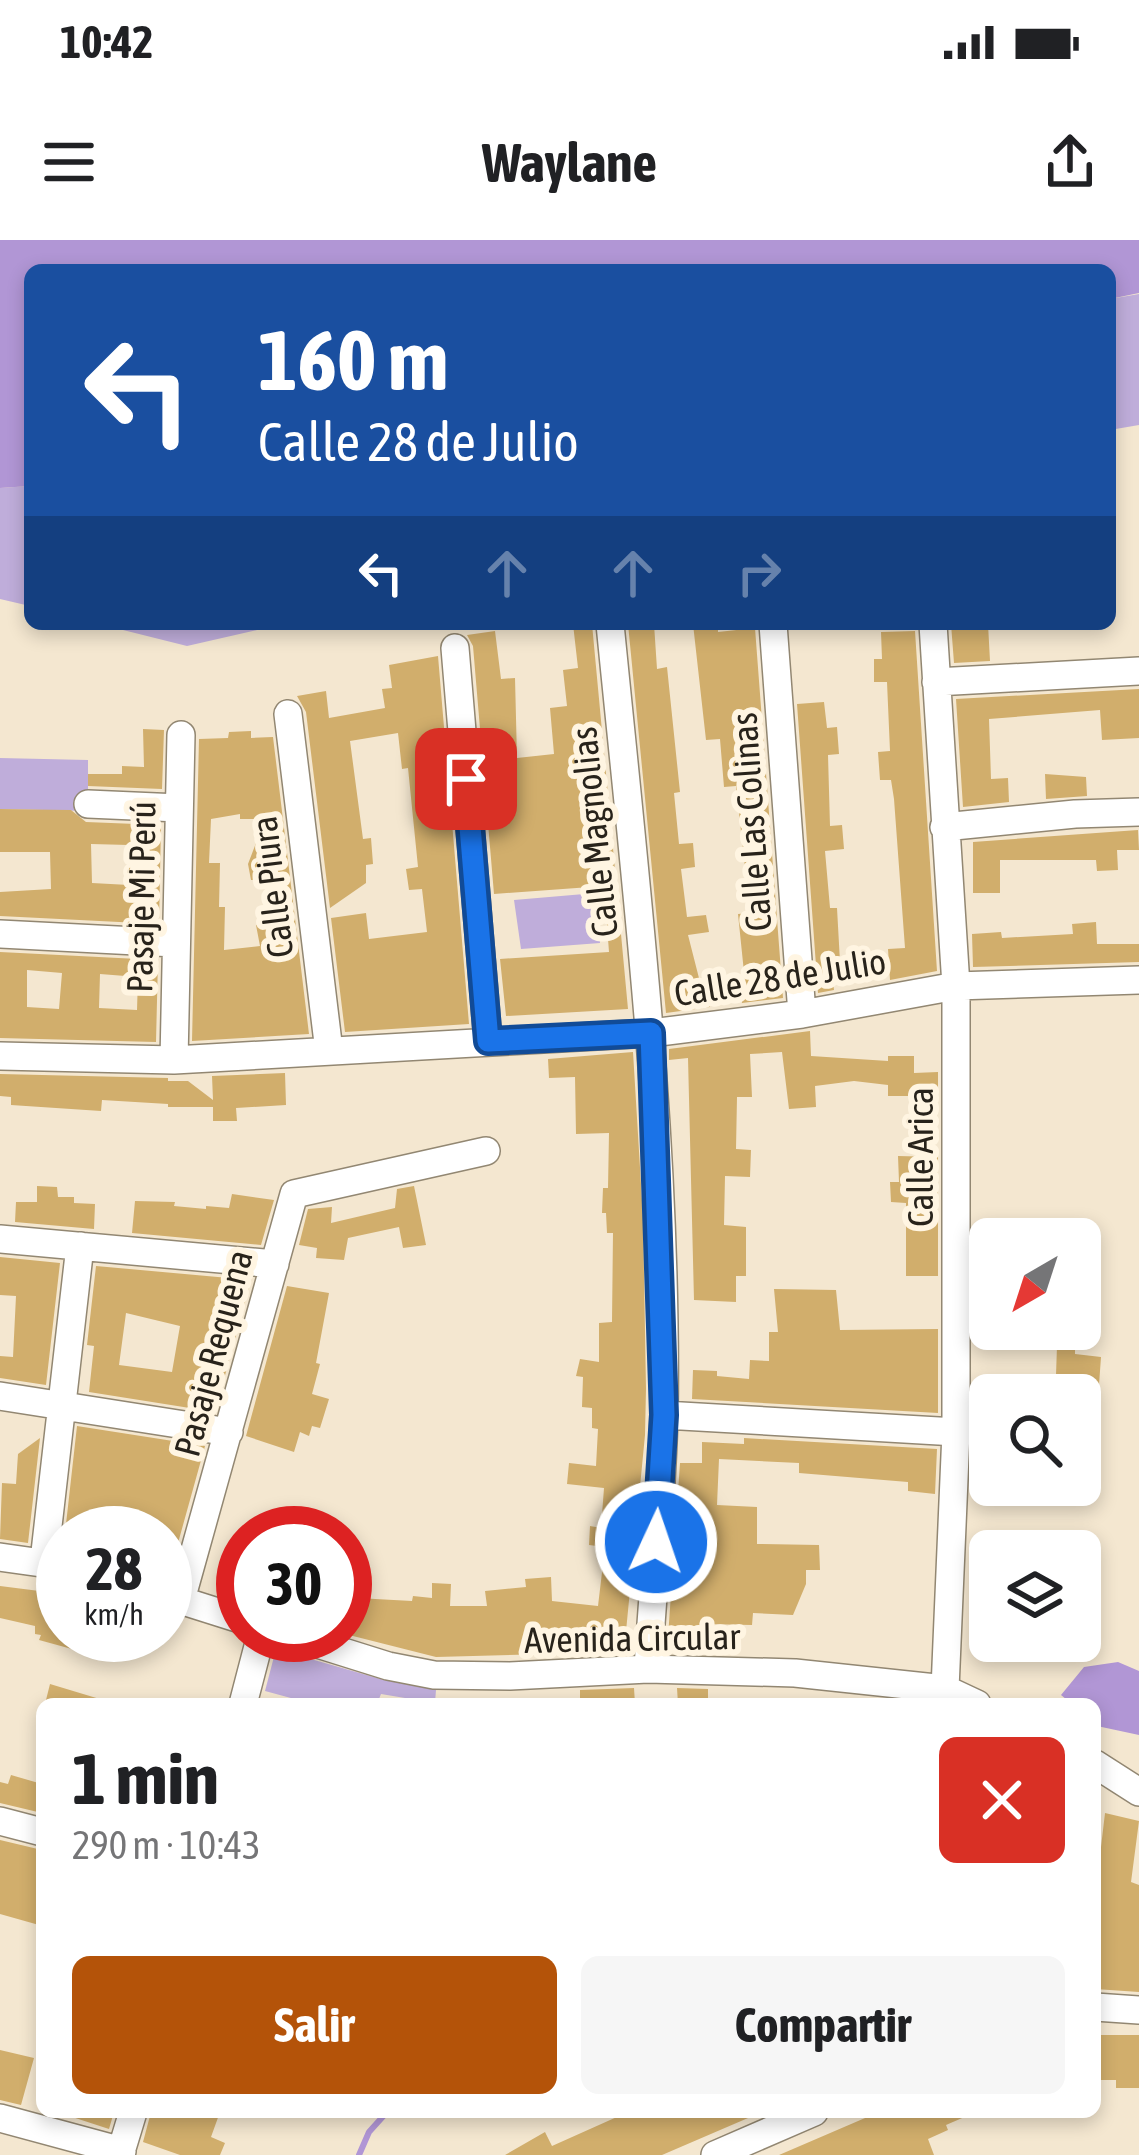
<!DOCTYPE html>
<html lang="es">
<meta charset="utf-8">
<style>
:root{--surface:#fff;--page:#f6f6f6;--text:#202124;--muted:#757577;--accent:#b45309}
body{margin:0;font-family:"Asap Condensed",sans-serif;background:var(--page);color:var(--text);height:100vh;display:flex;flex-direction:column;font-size:45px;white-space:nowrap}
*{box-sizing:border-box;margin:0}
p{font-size:39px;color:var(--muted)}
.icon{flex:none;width:66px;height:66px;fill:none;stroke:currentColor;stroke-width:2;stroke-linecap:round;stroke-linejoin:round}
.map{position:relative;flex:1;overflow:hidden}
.sheet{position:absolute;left:36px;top:1458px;width:1065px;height:420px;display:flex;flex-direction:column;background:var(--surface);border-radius:18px;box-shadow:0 6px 18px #0003}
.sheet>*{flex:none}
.top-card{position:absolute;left:24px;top:24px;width:1092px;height:366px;border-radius:18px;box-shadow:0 6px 18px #0003;background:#1a4fa0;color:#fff;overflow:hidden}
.needle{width:78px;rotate:219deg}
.fabs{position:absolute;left:969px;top:978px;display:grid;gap:24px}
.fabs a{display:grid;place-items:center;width:132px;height:132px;border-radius:18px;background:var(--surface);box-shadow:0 6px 18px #0003;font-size:60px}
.speed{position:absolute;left:36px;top:1266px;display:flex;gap:24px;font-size:60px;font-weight:700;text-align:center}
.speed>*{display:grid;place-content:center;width:156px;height:156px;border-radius:50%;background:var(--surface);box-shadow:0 6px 18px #0003;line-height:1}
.speed small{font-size:30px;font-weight:400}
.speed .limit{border:18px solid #d22;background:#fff;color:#111}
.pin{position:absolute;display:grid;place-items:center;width:102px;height:102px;color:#fff;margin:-51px;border-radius:24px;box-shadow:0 6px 18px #0006}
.me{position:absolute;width:132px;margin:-66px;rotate:3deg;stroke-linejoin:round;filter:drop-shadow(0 0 9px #0008)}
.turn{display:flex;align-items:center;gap:42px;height:252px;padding:0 36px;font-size:54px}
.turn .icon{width:156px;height:156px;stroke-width:2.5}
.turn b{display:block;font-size:84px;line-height:102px}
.lanes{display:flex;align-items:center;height:114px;padding:0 36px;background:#0003;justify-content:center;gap:60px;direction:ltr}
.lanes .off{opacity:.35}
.round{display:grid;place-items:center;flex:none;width:126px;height:126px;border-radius:18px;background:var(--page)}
.summary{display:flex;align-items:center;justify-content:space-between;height:204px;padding:0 36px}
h1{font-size:72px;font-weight:700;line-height:90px}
.action{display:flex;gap:24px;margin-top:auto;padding:24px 36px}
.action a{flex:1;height:138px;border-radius:18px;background:var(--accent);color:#fff;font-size:48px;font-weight:700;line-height:138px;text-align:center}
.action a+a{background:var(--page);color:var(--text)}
.status{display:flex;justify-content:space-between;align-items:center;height:84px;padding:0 60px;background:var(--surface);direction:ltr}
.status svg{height:33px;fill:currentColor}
header{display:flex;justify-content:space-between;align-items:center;height:156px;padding:0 36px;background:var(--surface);font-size:54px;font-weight:700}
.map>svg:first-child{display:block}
</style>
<div class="status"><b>10:42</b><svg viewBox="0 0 49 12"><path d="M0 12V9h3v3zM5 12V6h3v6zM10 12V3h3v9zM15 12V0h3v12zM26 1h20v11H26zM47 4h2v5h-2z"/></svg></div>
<header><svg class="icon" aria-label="menu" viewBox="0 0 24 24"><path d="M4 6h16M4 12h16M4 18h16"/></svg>Waylane<svg class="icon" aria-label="share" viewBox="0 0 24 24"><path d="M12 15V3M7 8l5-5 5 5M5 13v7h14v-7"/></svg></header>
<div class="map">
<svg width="1139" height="1915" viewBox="0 0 1139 1915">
<rect width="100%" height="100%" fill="#f4e7d0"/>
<path fill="#bfadda" d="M1139 54V185L1110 190V59Z
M30 246V366L0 359V248Z
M99 384H283L187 406Z
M0 518 88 520V571L0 569Z
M596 653 600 703 521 709 514 660Z
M276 1409 384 1440 436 1450 435 1463 381 1454 377 1464H313L265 1451Z"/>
<path fill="#b196d5" d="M0 0H1139V53L1110 59V30H30V246L0 248Z
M1118 1422 1139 1431V1495L1097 1486 1095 1464H1072L1061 1455 1084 1427Z"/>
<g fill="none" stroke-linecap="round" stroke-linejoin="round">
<path stroke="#b196d5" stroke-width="6" d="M359 1915 369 1892 387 1872"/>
</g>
<path fill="#d1ae6c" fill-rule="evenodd" d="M573 384H592L628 769 506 776 500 719 609 712 604 646 494 654 473 406 467 395 495 391 501 439 515 438 517 518 554 514 550 468 567 466 563 430 578 428Z
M628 384H654L657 429 667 427 680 552 674 553 679 604 693 603 695 627 681 629 687 677 706 675 709 692 688 695 701 746 708 745 710 767 666 773Z
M693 384H718V392L755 388 783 758 742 763 740 742H745L738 674 750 673 736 546 724 547 720 499 706 500Z
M951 384H988L990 421 954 423Z
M915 391 937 731 890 740 888 709 905 708 894 559 891 540H880L878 512 890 511 887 442H874V419H882L881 392Z
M438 416 469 784 345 792 331 678 366 673 369 699 427 692 422 649 409 650 406 629 418 627 408 528 402 529 398 493 350 501 363 599 371 598 373 624 366 625V643L330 668 306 472 297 456 326 451 329 478 385 468 382 449 392 448 389 425Z
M1139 449V498L1102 500 1100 470 989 479 991 539 1008 538 1009 562 963 567 956 459Z
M824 462 827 488 837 487 839 514 828 515 830 586 842 585 844 609 825 611 830 668H837L840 722 854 721 856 740 833 742 834 750 818 753 797 464Z
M143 489 164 490 162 549 88 546V534H122V526L144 527Z
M251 491V498L273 497 309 794 192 801 199 499 228 498 229 492ZM240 574V579H255L256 603 248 624 251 640 268 639 273 683 256 685 260 706 224 710 225 667H219L220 623H209L211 579Z
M1045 534 1086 537 1087 556 1046 559Z
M0 569 71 570 86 582 161 585 159 684 0 676V652L51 649 50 612H0ZM91 604 129 605V645L92 643Z
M1138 590 1139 610H1117L1118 630 1097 631 1096 620H1000V653H973V602Z
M1096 682 1097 704H1139V722L973 727 972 694 1001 692 1002 698 1073 694 1072 684Z
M0 712 158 720 156 802 0 798ZM27 730 62 733 59 769 27 767ZM100 734 138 737 137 770 99 768Z
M810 791 811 816 888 821V816H914V833L938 832V868L915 867V856H888V845L854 841 815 846 816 867 789 869 782 812 750 814 752 857H737L736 909 751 910 750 937 725 936 724 985 746 987V1036H736V1062L694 1060 688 818 669 820V809Z
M633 812 643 977 646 1149 645 1195 624 1412 436 1417 345 1394V1361L352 1362 357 1358 412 1361 413 1356 432 1358V1343L451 1344 450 1366H487L485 1351 526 1347 525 1339 551 1337 552 1361 598 1366 605 1307 589 1305 590 1286 601 1288 604 1248 567 1244 569 1223 596 1226 598 1189 592 1188V1168L582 1167 583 1137 576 1136 580 1119 599 1122V1083L612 1082 613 993H607L606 973H602L603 948H608L609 893 576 894 575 837 549 838 548 819Z
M285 833 286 865 236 868 237 881H213V867H168V864L102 860 101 871 11 865V857L0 856V834L168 838V841H188L213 860 212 836Z
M898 916 938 917V1036H906V963L891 962 890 942H899Z
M37 946 57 947 58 957H74V963L95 964 94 989 15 982 16 962H37Z
M414 946 426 1005 403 1008 399 987 348 998 344 1020 316 1018 317 1008 299 1005 308 969 332 967 331 983 395 968 397 949Z
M232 954 274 960 261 1005 132 993 135 961 175 962 174 966 206 969V966L229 968Z
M0 1017 60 1023 46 1145 0 1138V1116L13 1117 16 1056 0 1055Z
M96 1026 251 1040 215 1172 89 1152 94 1106 87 1105ZM126 1073 180 1086 172 1132 119 1125Z
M287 1046 329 1053 316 1123 320 1124 312 1154 329 1159 320 1188 312 1186 309 1196 300 1192 294 1212 246 1196Z
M774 1049 836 1050 840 1090 938 1089V1173L692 1159 693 1130 717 1131V1136L749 1139 750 1120 769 1121V1092H778Z
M1057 1106H1075V1114L1101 1117 1099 1145 1079 1143 1080 1135H1056Z
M974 1176H990V1220H973Z
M77 1186 205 1206 168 1339 165 1338V1293H65Z
M40 1198 28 1303 0 1299 2 1243 16 1244 18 1214Z
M744 1198 937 1209 935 1254 908 1251V1242L799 1233V1223L719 1219 717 1265 757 1267V1304L819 1305 820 1330H806V1344L793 1375 753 1373 752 1385 703 1384V1412H667L680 1223H702V1202L744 1204Z
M0 1346 63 1354V1395H96L90 1414 39 1400 41 1395 35 1394V1386L0 1378Z
M50 1444 103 1460 102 1464H45Z
M634 1448 635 1464H580V1450Z
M677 1448 708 1449V1464H678Z
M11 1535 42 1544V1573L0 1563V1542L8 1544Z
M1105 1573 1139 1581 1131 1642 1139 1645V1752L1095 1749V1658Z
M0 1600 42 1610 39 1685 0 1674Z
M1095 1795H1139V1848H1116V1840H1095Z
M0 1810 34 1818 21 1865 0 1860Z
M57 1872H114L109 1889Z
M151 1872H220L211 1897 225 1903 220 1915H180L143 1902Z
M628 1872H762L662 1915H505L545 1892 552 1906Z
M879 1872H976L946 1885 948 1890 928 1899 934 1915H779Z"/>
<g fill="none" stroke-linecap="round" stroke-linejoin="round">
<g stroke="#928772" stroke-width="30">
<path id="minor" d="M610 384C636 647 668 910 664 1174 662 1259 653 1345 648 1429
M773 384 802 774
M933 384 956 746V1192L945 1449
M455 408 488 801
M936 442 1139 431
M288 474 329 811
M88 564 179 568
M944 587 1075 574 1139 572
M0 694 175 703
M0 816 174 820 651 793 802 774 956 746 1139 740
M174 820 181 495
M0 999 275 1024
M0 1156 229 1192
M664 1175 956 1192
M0 1317 63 1326
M44 1321 80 1006
M167 1356 243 1380
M181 1360 294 954 486 911
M289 1395 388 1426 434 1435 510 1436 648 1429 795 1433 945 1449 977 1464
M243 1464 261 1395
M1095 1524 1139 1552
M0 1581 42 1592
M1095 1767 1139 1770
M0 1878 122 1911
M120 1915 133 1872
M715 1915 814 1872"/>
</g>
<use href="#minor" stroke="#fff" stroke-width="27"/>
</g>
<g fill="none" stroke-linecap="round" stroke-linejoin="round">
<g stroke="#114b97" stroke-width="30">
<path id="route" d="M466 539 488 801 651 793 664 1175 656 1302"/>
</g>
<use href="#route" stroke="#1a73e8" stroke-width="21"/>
</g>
<g text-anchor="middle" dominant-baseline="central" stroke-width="12" stroke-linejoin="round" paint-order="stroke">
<g font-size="36" fill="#28231b" stroke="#fff5e2">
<text transform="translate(751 582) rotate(-94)">Calle Las Colinas</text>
<text transform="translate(594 592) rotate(-96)">Calle Magnolias</text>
<text transform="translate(272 647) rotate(-97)">Calle Piura</text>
<text transform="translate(141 657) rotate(-89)">Pasaje Mi Perú</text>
<text transform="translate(780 737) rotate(-9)">Calle 28 de Julio</text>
<text transform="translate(920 917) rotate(-90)">Calle Arica</text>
<text transform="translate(213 1113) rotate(-75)">Pasaje Requena</text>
<text transform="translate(632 1398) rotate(-1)">Avenida Circular</text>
</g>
</g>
</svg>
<div class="fabs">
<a><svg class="needle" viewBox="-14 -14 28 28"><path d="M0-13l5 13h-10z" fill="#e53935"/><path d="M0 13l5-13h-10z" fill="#757577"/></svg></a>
<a><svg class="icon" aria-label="search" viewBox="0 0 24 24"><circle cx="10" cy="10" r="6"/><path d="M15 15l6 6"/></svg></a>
<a><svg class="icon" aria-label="layers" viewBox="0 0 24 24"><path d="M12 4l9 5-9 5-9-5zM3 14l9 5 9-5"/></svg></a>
</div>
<div class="speed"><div>28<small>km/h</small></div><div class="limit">30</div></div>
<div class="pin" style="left:466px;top:539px;background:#d93025"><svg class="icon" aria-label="arrive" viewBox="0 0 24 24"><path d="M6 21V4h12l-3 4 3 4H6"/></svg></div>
<svg class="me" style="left:656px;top:1302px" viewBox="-20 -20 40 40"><circle r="17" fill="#1a73e8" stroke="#fff" stroke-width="3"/><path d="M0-11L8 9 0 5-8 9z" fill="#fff"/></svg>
<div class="top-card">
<div class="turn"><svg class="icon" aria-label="left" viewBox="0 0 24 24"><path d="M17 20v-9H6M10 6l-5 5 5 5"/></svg><div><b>160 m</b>Calle 28 de Julio</div></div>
<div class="lanes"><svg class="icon" aria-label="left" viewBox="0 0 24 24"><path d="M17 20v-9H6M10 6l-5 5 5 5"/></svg><svg class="icon off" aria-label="ahead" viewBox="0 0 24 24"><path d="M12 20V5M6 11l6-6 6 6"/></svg><svg class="icon off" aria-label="ahead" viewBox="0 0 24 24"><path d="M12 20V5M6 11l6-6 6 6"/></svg><svg class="icon off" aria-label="right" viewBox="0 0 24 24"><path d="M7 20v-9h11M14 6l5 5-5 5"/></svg></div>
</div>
<section class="sheet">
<div class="summary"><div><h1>1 min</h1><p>290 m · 10:43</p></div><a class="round" style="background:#d93025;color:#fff"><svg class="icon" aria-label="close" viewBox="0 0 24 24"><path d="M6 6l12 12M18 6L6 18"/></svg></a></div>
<div class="action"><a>Salir</a><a>Compartir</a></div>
</section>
</div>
